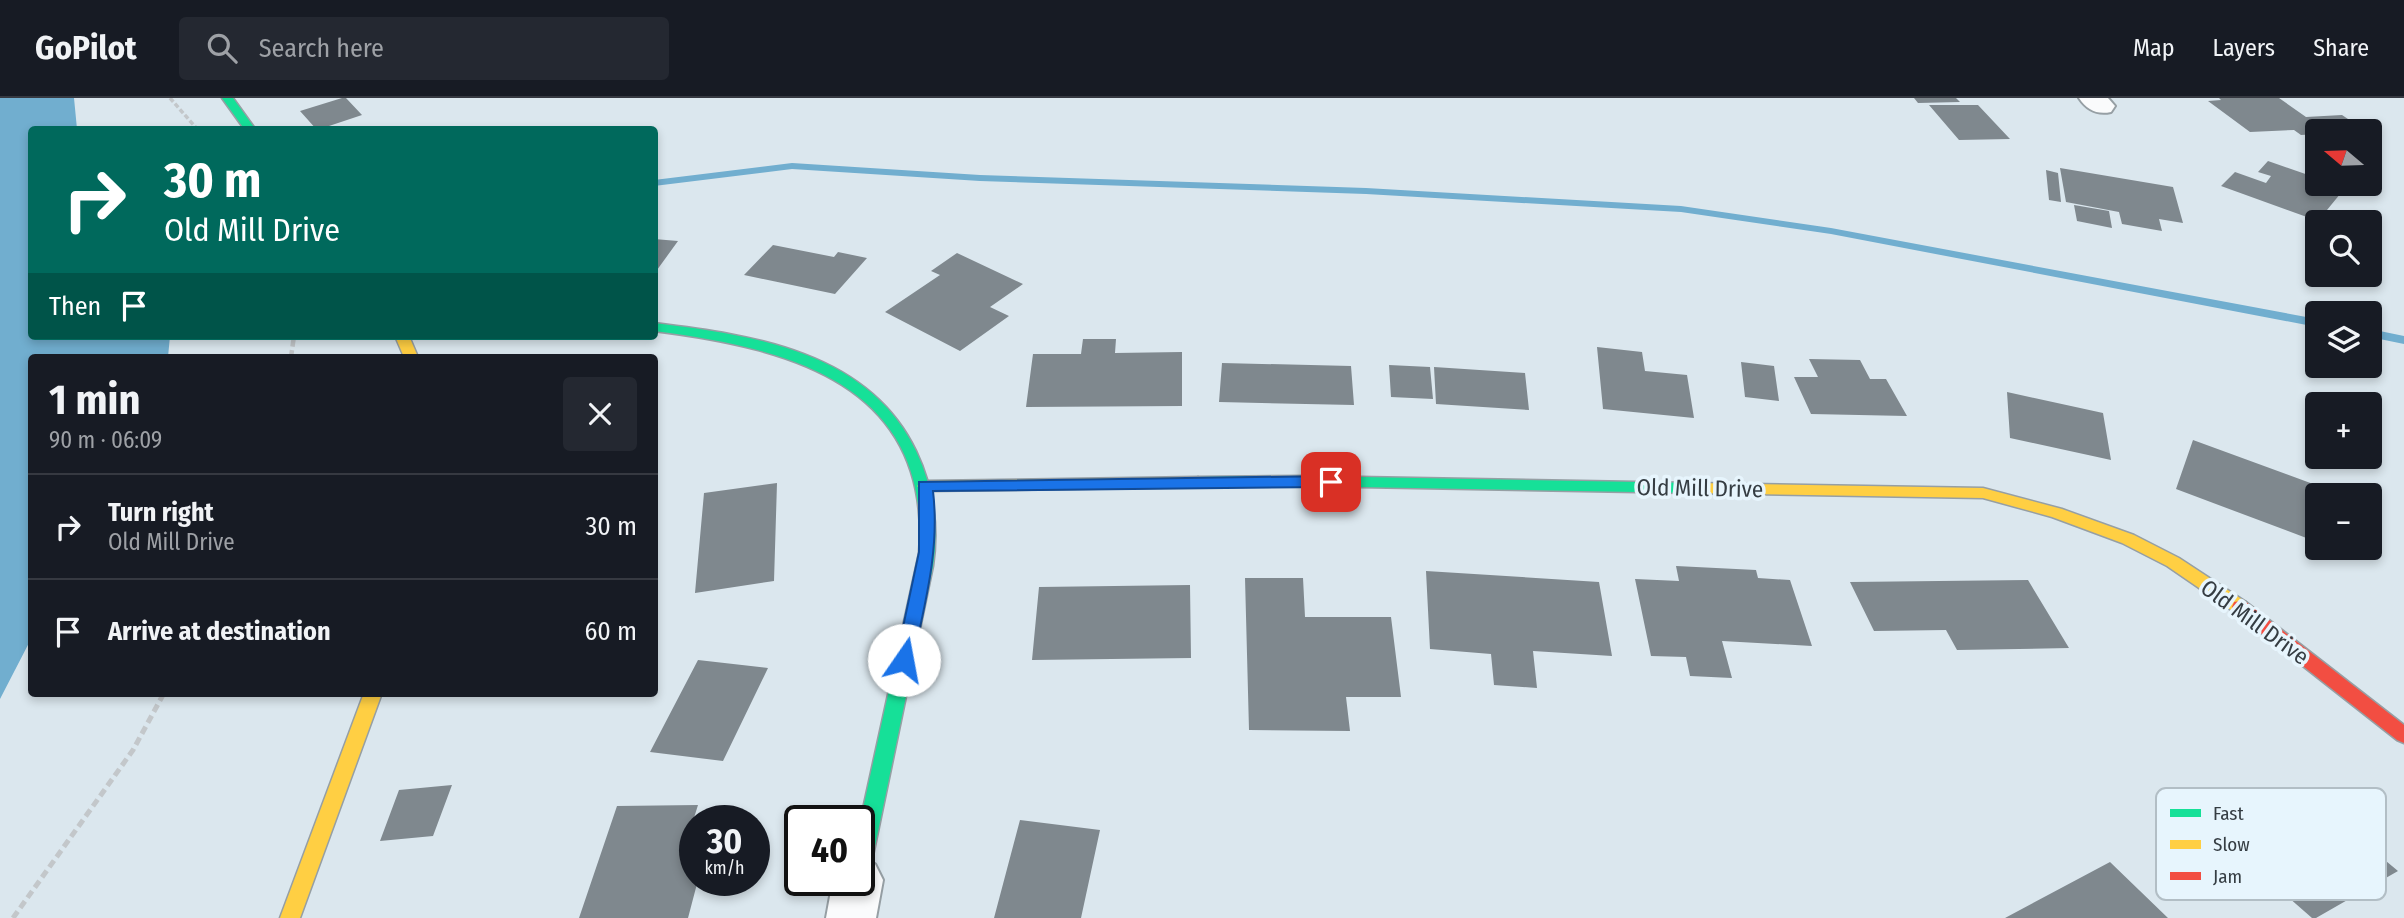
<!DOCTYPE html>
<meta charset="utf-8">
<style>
:root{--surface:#171b24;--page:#242831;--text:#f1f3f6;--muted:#9ea1a6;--line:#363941}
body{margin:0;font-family:"Fira Sans Condensed",sans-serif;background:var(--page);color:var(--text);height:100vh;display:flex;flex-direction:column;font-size:26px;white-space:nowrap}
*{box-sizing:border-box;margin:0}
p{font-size:23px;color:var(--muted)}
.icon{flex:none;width:38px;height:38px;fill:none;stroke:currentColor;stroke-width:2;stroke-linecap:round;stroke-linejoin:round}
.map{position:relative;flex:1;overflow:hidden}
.details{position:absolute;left:28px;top:256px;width:630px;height:343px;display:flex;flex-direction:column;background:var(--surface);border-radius:7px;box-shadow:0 4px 10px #0003}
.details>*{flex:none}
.banner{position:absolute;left:28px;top:28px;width:630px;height:214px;border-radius:7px;box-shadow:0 4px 10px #0003;background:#00695c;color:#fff;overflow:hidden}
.needle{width:46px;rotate:289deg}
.controls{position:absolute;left:2305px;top:21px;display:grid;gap:14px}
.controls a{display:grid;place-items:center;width:77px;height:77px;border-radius:7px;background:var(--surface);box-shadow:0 4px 10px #0003;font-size:35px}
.speed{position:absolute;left:679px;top:707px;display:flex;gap:14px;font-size:35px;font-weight:700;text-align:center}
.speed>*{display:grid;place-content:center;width:91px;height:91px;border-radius:50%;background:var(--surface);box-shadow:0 4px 10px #0003;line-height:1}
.speed small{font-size:18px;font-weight:400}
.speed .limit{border:4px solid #111;border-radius:10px;background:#fff;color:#111}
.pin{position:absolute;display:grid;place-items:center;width:60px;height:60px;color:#fff;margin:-30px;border-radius:14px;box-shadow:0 4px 10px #0006}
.me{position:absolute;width:77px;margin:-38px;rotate:12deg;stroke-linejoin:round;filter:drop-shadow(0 0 5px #0008)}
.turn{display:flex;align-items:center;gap:24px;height:147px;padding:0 21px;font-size:32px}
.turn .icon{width:91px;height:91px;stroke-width:2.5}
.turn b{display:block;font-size:49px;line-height:60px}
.then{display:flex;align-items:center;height:66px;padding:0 21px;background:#0003;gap:14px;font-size:26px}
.round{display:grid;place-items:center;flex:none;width:74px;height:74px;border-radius:7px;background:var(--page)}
.headline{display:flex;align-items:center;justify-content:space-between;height:119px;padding:0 21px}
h1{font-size:42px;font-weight:700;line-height:52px}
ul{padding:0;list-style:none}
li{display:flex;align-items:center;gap:21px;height:105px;padding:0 21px;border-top:2px solid var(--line)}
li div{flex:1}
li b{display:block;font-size:26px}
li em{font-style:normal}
header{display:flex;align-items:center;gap:42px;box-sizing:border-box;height:98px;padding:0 35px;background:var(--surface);border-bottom:2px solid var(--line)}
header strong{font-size:33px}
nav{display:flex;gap:38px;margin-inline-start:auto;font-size:24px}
.search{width:490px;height:63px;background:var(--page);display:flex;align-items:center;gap:18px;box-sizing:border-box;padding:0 24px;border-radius:7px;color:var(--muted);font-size:26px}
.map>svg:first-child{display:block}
</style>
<header>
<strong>GoPilot</strong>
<div class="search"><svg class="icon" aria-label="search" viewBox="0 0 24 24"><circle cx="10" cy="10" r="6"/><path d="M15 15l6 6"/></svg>Search here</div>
<nav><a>Map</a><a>Layers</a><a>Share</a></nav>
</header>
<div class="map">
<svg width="2404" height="820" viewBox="0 0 2404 820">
<rect width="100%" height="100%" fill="#dbe7ee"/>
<path fill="#71aecf" d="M0 0H74L77 31 32 32V238H170L168 259H32L31 541 0 601Z"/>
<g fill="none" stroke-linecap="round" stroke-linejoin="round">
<path fill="#71aecf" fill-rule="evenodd" d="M792 65 980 77 1366 90 1681 108 1831 130 2317 221V229L1831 136 1681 114 1366 96 980 83 792 71 654 88V82Z
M2370 231 2404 238V246L2370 239Z"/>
</g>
<path fill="#7f888e" d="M342 0H346L362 17 317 32 300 13Z
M1914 0H1956L1960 4 1918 5Z
M2219 0H2279L2306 19 2342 17 2366 33H2317V36L2301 37 2294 32 2250 34 2208 3 2221 2Z
M1929 7H1978L2010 41 1959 42Z
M2268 63 2317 80V86L2345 90 2318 123 2221 88 2235 74 2266 85 2271 78 2258 74Z
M2060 70 2173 89 2183 125 2159 121 2162 133 2122 126 2119 114 2066 104Z
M2046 72 2058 75 2061 104 2049 102Z
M2074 107 2109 113 2112 130 2077 123Z
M654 141 678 143 657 172H654Z
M773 147 834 159 838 154 867 160 835 196 744 177Z
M957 155 1023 186 990 209 1009 218 960 253 885 214 940 177 931 173Z
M1083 241H1116L1115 255 1182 254V308L1026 309 1033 256H1081Z
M1597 249 1642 254 1645 273 1687 277 1694 320 1603 311Z
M1809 261 1860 262 1870 281H1886L1907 318 1811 316 1794 279H1818Z
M1741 264 1774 268 1779 303 1745 299Z
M1222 265 1351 268 1354 307 1219 304Z
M1389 267 1430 269 1433 301 1391 299Z
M1434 269 1525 275 1529 312 1436 306Z
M2007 294 2103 315 2111 362 2010 340Z
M2193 342 2343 397H2317V444L2176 391Z
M777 385 774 483 695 495 704 395Z
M1676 468 1756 472 1758 480 1790 482 1812 548 1722 543 1732 580 1690 578 1686 559 1651 558 1635 481 1679 483Z
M1426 473 1599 484 1612 558 1533 553 1537 590 1494 587 1491 556 1430 551Z
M1245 480H1303L1305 519H1391L1401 599H1346L1350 633 1249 632Z
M2028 482 2069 550 1957 552 1946 532 1874 533 1850 484Z
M1190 487 1191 560 1032 562 1039 489Z
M698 562 768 570 723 663 650 654Z
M452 687 433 738 380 743 399 692Z
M2314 703 2398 773 2316 820H2312L2230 748Z
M698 707 683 755 695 756V782H698L688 820H579L617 708Z
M1020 722 1100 732 1081 820H994Z
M2110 764 2168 820H2005Z"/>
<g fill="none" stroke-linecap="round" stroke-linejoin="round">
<g stroke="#969fa4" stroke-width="4">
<path id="street" d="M2079 0H2108L2115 8 2111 14C2097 17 2087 12 2079 0Z
M859 760 875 766 883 782 876 820H826L833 782H859Z"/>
</g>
<g stroke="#969fa4" stroke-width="3">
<path id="fast" d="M222 0H233L256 32H245Z
M654 225C753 237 869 254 916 353 933 389 939 428 933 468L869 777 866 783 859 786 851 782H859V729L919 455C932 286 789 250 654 233Z
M1304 378 1694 385 1702 390 1694 395 1304 388 1198 389 1190 384 1198 379Z"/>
</g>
<g stroke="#969fa4" stroke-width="3">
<path id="slow" d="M395 238H409L418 259H404Z
M1198 379 1206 384 1198 389 925 393 917 388 925 383Z
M1694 385 1983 390 2062 411 2134 437 2179 460 2246 504 2248 509 2246 514H2234L2167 468 2122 445 2052 419 1983 400 1694 395 1686 390Z
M364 595H382L300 820H280Z"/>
</g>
<g stroke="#969fa4" stroke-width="3">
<path id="jam" d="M2240 503 2246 504 2404 627V645L2397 642 2234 514 2232 509 2234 504Z"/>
</g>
<path stroke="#c3c7ca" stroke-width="3.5" stroke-dasharray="5 2.5" stroke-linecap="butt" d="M170 0 198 32"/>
<path stroke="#c3c7ca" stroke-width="4.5" stroke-dasharray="7 3.5" stroke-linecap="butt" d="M291 259 294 238"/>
<path stroke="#c3c7ca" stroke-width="5" stroke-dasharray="8 4.5" stroke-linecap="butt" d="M13 820 133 652 164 595"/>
<use href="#street" fill="#fafbfc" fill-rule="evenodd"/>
<use href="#fast" fill="#16e098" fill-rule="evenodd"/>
<use href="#slow" fill="#ffcf43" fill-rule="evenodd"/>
<use href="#jam" fill="#f24e42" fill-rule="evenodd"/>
</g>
<path fill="#1a73e8" stroke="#114b97" stroke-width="2" d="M1331 378 1339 384 1331 389 933 393C940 451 925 505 913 562L904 569 896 562 919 454V384Z"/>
<g text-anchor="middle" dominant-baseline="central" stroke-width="7" stroke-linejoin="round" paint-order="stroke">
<g font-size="23" fill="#353d43" stroke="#e7f5fd">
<text transform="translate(1700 390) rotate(1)">Old Mill Drive</text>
<text transform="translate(2255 524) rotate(36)">Old Mill Drive</text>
</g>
</g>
<rect x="2156" y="690" width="230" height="112" rx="10" fill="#e7f5fd" stroke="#b2bec5" stroke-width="2"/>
<rect x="2170" y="711" width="31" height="8" fill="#16e098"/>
<rect x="2170" y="742" width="31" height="9" fill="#ffcf43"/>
<rect x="2170" y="774" width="31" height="8" fill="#f24e42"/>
<g font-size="19" fill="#353d43">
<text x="2213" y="722">Fast</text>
<text x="2213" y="753">Slow</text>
<text x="2213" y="785">Jam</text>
</g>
</svg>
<div class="controls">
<a><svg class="needle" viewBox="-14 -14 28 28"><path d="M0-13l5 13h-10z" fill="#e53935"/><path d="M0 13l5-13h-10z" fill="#9ea1a6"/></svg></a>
<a><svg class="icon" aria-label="search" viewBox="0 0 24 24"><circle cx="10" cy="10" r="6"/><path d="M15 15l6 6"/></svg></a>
<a><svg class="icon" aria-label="layers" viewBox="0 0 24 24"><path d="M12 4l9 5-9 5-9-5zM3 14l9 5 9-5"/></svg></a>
<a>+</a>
<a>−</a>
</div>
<div class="speed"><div>30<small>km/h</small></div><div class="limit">40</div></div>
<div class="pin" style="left:1331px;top:384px;background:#d93025"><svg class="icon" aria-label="arrive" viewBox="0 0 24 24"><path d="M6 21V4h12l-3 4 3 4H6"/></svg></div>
<svg class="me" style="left:904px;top:562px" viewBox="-20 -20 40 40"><circle r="19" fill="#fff"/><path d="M0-13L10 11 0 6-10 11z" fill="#1a73e8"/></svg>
<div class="banner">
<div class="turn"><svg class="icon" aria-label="right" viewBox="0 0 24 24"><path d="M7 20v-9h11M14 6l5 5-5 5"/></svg><div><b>30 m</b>Old Mill Drive</div></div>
<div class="then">Then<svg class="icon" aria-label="arrive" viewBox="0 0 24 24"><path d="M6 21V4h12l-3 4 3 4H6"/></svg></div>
</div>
<section class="details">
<div class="headline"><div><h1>1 min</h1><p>90 m · 06:09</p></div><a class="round"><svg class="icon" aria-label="close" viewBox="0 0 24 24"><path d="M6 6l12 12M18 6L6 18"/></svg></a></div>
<ul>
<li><svg class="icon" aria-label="right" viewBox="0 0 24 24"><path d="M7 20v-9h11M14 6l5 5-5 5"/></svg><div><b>Turn right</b><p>Old Mill Drive</p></div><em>30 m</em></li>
<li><svg class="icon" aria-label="arrive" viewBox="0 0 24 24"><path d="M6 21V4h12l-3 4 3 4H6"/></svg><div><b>Arrive at destination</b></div><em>60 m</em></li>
</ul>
</section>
</div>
